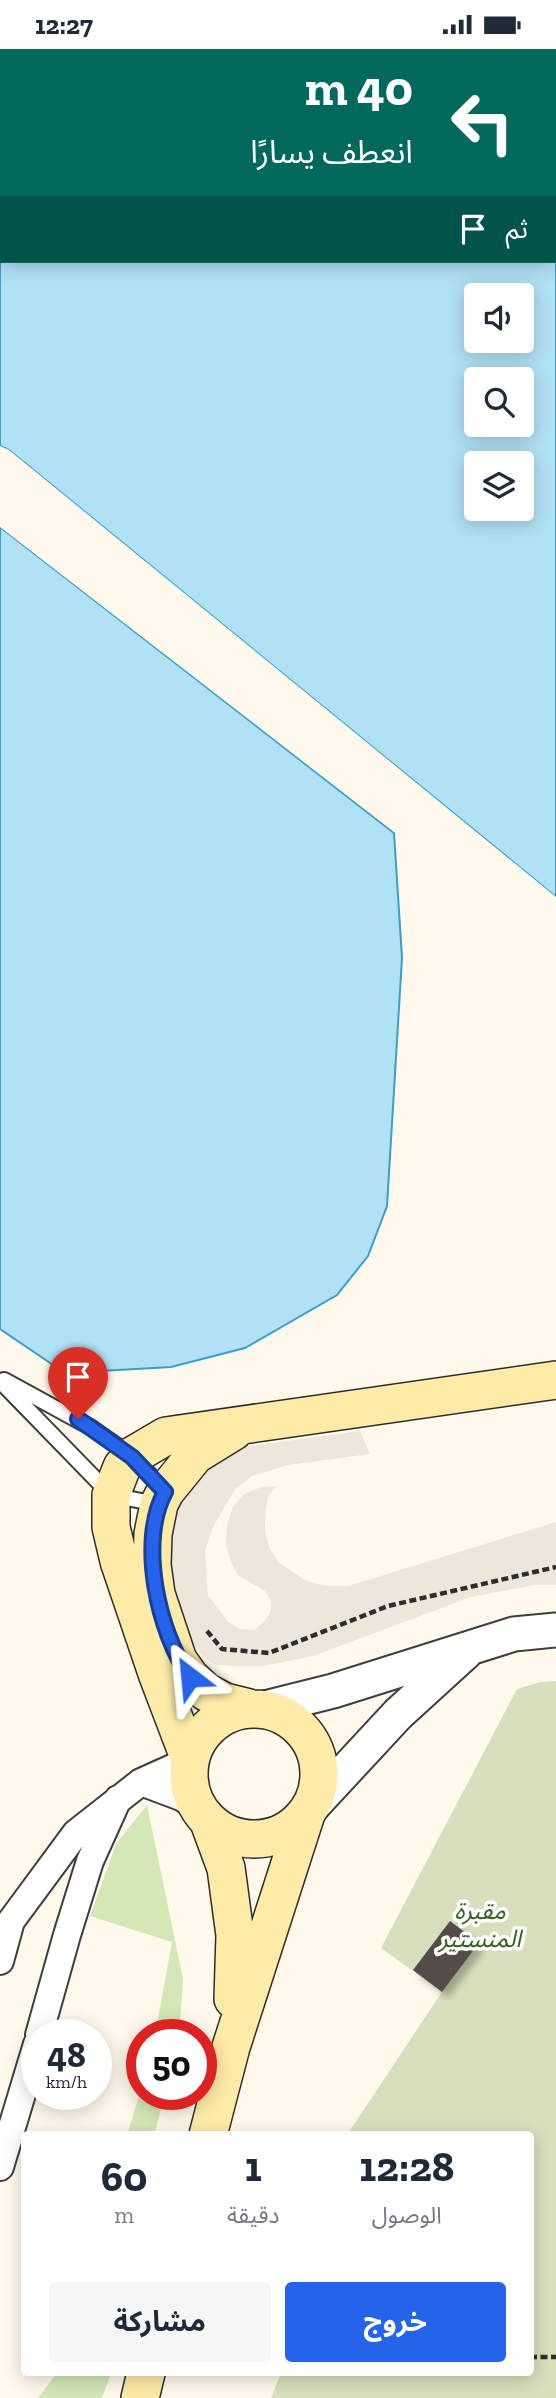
<!DOCTYPE html>
<html lang="ar">
<meta charset="utf-8">
<style>
:root{--surface:#fff;--page:#f6f6f7;--text:#1f2937;--muted:#747a83;--accent:#2563eb}
body{margin:0;font-family:"Zilla Slab","Noto Sans Arabic",serif;background:var(--page);color:var(--text);direction:rtl;height:100vh;display:flex;flex-direction:column;font-size:26px;white-space:nowrap}
*{box-sizing:border-box;margin:0}
p{font-size:23px;color:var(--muted)}
.icon{flex:none;width:38px;height:38px;fill:none;stroke:currentColor;stroke-width:2;stroke-linecap:round;stroke-linejoin:round}
.map{position:relative;flex:1;overflow:hidden;direction:ltr}
.drawer{position:absolute;left:21px;top:2082px;width:513px;height:245px;display:flex;flex-direction:column;background:var(--surface);border-radius:7px;box-shadow:0 4px 18px #0003;direction:rtl}
.drawer>*{flex:none}
.guide{position:absolute;left:0px;top:0px;width:556px;height:214px;box-shadow:0 4px 18px #0003;direction:rtl;background:#00695c;color:#fff;overflow:hidden}
.fabs{position:absolute;left:464px;top:234px;display:grid;gap:14px}
.fabs a{display:grid;place-items:center;width:70px;height:70px;border-radius:7px;background:var(--surface);box-shadow:0 4px 18px #0003;font-size:35px}
.speed{position:absolute;left:21px;top:1970px;display:flex;gap:14px;font-size:35px;font-weight:700;text-align:center}
.speed>*{display:grid;place-content:center;width:91px;height:91px;border-radius:50%;background:var(--surface);box-shadow:0 4px 18px #0003;line-height:1}
.speed small{font-size:18px;font-weight:400}
.speed .limit{border:10px solid #d22;background:#fff;color:#111}
.pin{position:absolute;display:grid;place-items:center;width:60px;height:60px;color:#fff;margin:-72px -30px;border-radius:50% 50% 50% 0;rotate:-45deg;box-shadow:0 0 7px #0007}
.pin .icon{rotate:45deg}
.me{position:absolute;width:77px;margin:-38px;rotate:331deg;stroke-linejoin:round;filter:drop-shadow(0 0 5px #0008)}
.turn{display:flex;align-items:center;gap:24px;height:147px;padding:0 28px;font-size:32px}
.turn .icon{width:91px;height:91px;stroke-width:2.5}
.turn b{display:block;font-size:49px;line-height:60px}
.then{display:flex;align-items:center;height:66px;padding:0 28px;background:#0003;gap:14px;font-size:26px}
.eta{display:flex;justify-content:space-evenly;align-items:center;height:119px;text-align:center}
.eta b{font-size:42px;font-weight:700;line-height:49px}
.button{display:flex;gap:14px;margin-top:auto;padding:14px 28px}
.button a{flex:1;height:80px;border-radius:7px;background:var(--accent);color:#fff;font-size:28px;font-weight:700;line-height:80px;text-align:center}
.button a+a{background:var(--page);color:var(--text)}
.status{display:flex;justify-content:space-between;align-items:center;height:49px;padding:0 35px;background:var(--surface);direction:ltr}
.status svg{height:19px;fill:currentColor}
.map>svg:first-child{display:block}
</style>
<div class="status"><b>12:27</b><svg viewBox="0 0 49 12"><path d="M0 12V9h3v3zM5 12V6h3v6zM10 12V3h3v9zM15 12V0h3v12zM26 1h20v11H26zM47 4h2v5h-2z"/></svg></div>
<div class="map">
<svg width="556" height="2349" viewBox="0 0 556 2349">
<defs>
<filter id="shadow"><feDropShadow dx="6" dy="6" stdDeviation="3.5" flood-color="#0004"/></filter>
</defs>
<rect width="100%" height="100%" fill="#fef9ea"/>
<path fill="#d4e7b6" d="M147 1756 183 1930 179 1986H155L172 1893 90 1867 116 1795Z
M142 2037V2046H165L154 2086H127Z
M57 2324H111L102 2349H38Z"/>
<path fill="#d7dfbd" d="M556 1632V2349H271L281 2324H530V2086H347L442 1943 381 1899 517 1640 541 1633Z"/>
<path fill="#ede6db" d="M360 1382 370 1405 288 1416 252 1427 235 1440 212 1480 205 1503 208 1546 228 1573 240 1580 254 1581 263 1574 271 1562V1552L265 1542 238 1526 231 1513 226 1496 227 1475 233 1458 244 1445 261 1438 277 1437 268 1447 265 1466V1483L270 1500 278 1513 306 1532 326 1537H348L556 1473V1536H535L471 1548 313 1607 263 1617H232L213 1615 201 1605 183 1582 171 1530 170 1490 173 1471 184 1444 200 1426 221 1409 244 1398Z"/>
<path fill="#b1e1f4" stroke="#3a9ec9" stroke-width="2" fill-rule="evenodd" d="M0 0H556V848L9 401 0 397ZM2 2H555V212H2ZM476 247H522V292H476ZM476 331H522V376H476ZM476 415H522V460H476Z
M0 478 394 784 402 909 387 1157 368 1207 337 1246 245 1299 171 1318 65 1324 0 1280Z"/>
<path fill="#fef9ea" d="M0 397 9 401 556 848V852L7 404 0 401Z
M0 474 397 781 398 786 0 478Z"/>
<path fill="#544b48" filter="url(#shadow)" d="M450 1872 479 1894 442 1943 413 1921Z"/>
<g fill="none" stroke-linecap="round" stroke-linejoin="round">
<g stroke="#3e3e3e" stroke-width="18">
<path id="service" d="M4 1331 92 1379 132 1407 165 1442
M0 1332 111 1446 157 1455"/>
</g>
<g stroke="#3e3e3e" stroke-width="30">
<path id="minor" d="M190 1711 141 1733 181 1748 199 1759
M0 1912 11 1872 76 1784 141 1733
M39 1986 67 1886 90 1812 118 1750
M0 2118 37 1995"/>
</g>
<g stroke="#3e3e3e" stroke-width="37">
<path id="tertiary" d="M261 1660 333 1642 514 1585 556 1581
M309 1761 398 1665 466 1603"/>
</g>
<g stroke="#2d2d2d" stroke-width="40">
<path id="secondary" d="M234 1382 195 1406 165 1443 159 1455 153 1485 152 1516 156 1545 178 1611 190 1628 206 1643 225 1653 249 1659
M189 1725a65 65 0 1 1 130 0a65 65 0 1 1-130 0Z
M190 1711 158 1627 119 1512 111 1478V1446L122 1418 132 1407 166 1387 556 1331
M209 1773 226 1819 235 1886 233 1950
M208 2086 231 1998 306 1765
M140 2349 146 2324"/>
</g>
<path stroke="#2d2d2d" stroke-width="4.5" stroke-dasharray="7 3.5" stroke-linecap="butt" d="M207 1582 222 1600 269 1604 388 1557 556 1518
M530 2308H556"/>
<use href="#service" stroke="#fff" stroke-width="14"/>
<use href="#minor" stroke="#fff" stroke-width="26"/>
<use href="#tertiary" stroke="#fff" stroke-width="33"/>
<use href="#secondary" stroke="#fdeba7" stroke-width="37"/>
</g>
<g fill="none" stroke-linecap="round" stroke-linejoin="round">
<g stroke="#184099" stroke-width="18">
<path id="route" d="M78 1370 132 1408 165 1443C138 1492 158 1584 190 1628"/>
</g>
<use href="#route" stroke="#2563eb" stroke-width="12"/>
</g>
<g text-anchor="middle" dominant-baseline="central" stroke-width="7" stroke-linejoin="round" paint-order="stroke">
<g font-size="24" font-style="italic" fill="#32611e" stroke="#fff">
<text x="480" y="1861">مقبرة<tspan x="480" dy="28">المنستير</tspan></text>
</g>
</g>
</svg>
<div class="fabs">
<a><svg class="icon" aria-label="sound" viewBox="0 0 24 24"><path d="M4 9h4l5-4v14l-5-4H4zM17 9q2 3 0 6"/></svg></a>
<a><svg class="icon" aria-label="search" viewBox="0 0 24 24"><circle cx="10" cy="10" r="6"/><path d="M15 15l6 6"/></svg></a>
<a><svg class="icon" aria-label="layers" viewBox="0 0 24 24"><path d="M12 4l9 5-9 5-9-5zM3 14l9 5 9-5"/></svg></a>
</div>
<div class="speed"><div>48<small>km/h</small></div><div class="limit">50</div></div>
<div class="pin" style="left:78px;top:1370px;background:#d93025"><svg class="icon" aria-label="arrive" viewBox="0 0 24 24"><path d="M6 21V4h12l-3 4 3 4H6"/></svg></div>
<svg class="me" style="left:190px;top:1628px" viewBox="-20 -20 40 40"><path d="M0-17L14 15 0 8-14 15z" fill="#2563eb" stroke="#fff" stroke-width="4"/></svg>
<div class="guide">
<div class="turn"><svg class="icon" aria-label="left" viewBox="0 0 24 24"><path d="M17 20v-9H6M10 6l-5 5 5 5"/></svg><div><b>40 m</b>انعطف يسارًا</div></div>
<div class="then">ثم<svg class="icon" aria-label="arrive" viewBox="0 0 24 24"><path d="M6 21V4h12l-3 4 3 4H6"/></svg></div>
</div>
<section class="drawer">
<div class="eta">
<div><b>12:28</b><p>الوصول</p></div>
<div><b>1</b><p>دقيقة</p></div>
<div><b>60</b><p>m</p></div>
</div>
<div class="button"><a>خروج</a><a>مشاركة</a></div>
</section>
</div>
